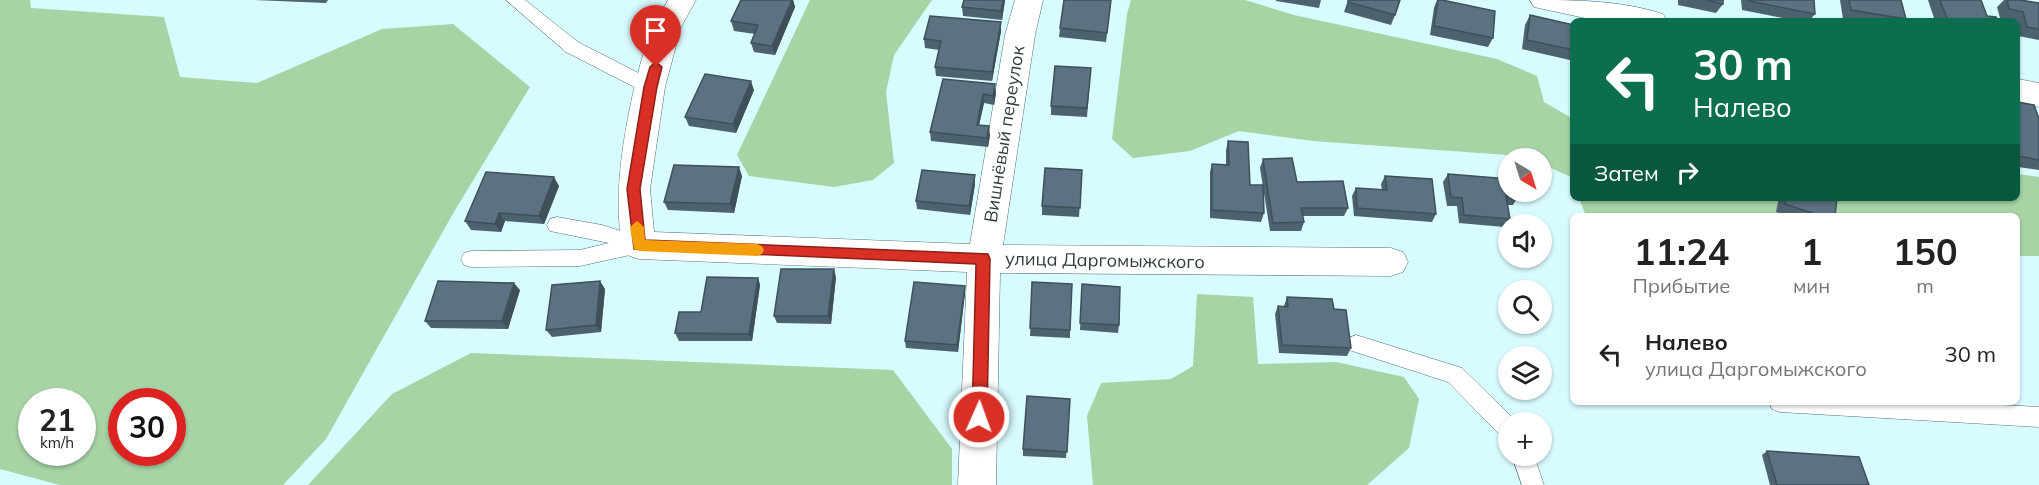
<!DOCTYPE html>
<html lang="ru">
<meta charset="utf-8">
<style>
:root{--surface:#fff;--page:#f6f6f6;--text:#222;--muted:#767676}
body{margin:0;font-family:Mulish,sans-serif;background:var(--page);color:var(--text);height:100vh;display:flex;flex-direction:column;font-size:22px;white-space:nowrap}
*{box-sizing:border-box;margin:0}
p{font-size:20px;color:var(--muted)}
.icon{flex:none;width:33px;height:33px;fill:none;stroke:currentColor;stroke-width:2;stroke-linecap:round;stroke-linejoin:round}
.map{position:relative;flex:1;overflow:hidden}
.sheet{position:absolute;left:1570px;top:213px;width:450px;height:192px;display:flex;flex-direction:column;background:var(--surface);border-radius:9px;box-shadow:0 2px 4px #0004}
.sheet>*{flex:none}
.top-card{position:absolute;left:1570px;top:18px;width:450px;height:183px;border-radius:9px;box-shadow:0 2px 4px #0004;background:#0b6e4f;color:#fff;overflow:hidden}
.needle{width:39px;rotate:142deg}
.tools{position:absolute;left:1498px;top:148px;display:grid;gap:12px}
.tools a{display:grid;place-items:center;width:54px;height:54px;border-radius:50%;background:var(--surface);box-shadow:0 2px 4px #0004;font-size:30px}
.speed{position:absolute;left:18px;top:388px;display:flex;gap:12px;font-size:30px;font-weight:700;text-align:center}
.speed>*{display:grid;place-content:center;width:78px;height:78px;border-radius:50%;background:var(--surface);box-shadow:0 2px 4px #0004;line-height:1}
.speed small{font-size:15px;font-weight:400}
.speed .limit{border:9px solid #d22;background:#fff;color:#111}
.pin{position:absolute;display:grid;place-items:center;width:51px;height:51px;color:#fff;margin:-62px -26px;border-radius:50% 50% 50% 0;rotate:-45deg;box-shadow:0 0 6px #0007}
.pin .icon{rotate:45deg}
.me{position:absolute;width:66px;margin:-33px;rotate:2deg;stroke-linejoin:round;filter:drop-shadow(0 0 4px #0008)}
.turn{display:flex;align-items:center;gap:21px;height:126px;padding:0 24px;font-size:27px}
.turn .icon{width:78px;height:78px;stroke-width:2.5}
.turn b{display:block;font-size:42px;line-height:51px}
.then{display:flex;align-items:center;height:57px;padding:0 24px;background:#0003;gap:12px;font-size:22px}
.eta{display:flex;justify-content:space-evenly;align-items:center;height:102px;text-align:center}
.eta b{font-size:36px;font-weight:700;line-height:42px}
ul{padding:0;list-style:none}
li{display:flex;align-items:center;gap:18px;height:78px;padding:0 24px}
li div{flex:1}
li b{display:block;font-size:22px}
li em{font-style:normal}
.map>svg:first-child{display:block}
</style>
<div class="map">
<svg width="2039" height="485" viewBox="0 0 2039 485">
<rect width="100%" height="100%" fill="#d8fbff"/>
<path fill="#a7d3a5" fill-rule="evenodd" d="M0 0H30L31 8 164 17 180 77 257 83 382 29 453 24 530 87 455 210 326 439 283 485H60L0 469ZM32 402H82V453H32ZM122 402H172V453H122Z
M810 0H932L894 55 886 92 894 163 873 180 834 187 749 176 737 155Z
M1131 0H1245L1294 15 1497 59 1537 76 1544 102 1573 119V178L1542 164V159H1529L1521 156 1313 141 1239 131 1190 151 1133 158 1112 139 1127 14Z
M2018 174 2039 177V256H2018V216H1586L1579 198H2018Z
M1197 294 1253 297 1258 364 1336 362 1404 377 1419 399 1409 448 1367 485H1093L1087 416 1101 383 1171 379 1193 366Z
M471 353 893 370 952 449V485H308L392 394Z"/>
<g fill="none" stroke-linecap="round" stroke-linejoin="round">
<g stroke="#506f72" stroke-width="1">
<path id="lane" d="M506 0H525L578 42 656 82 659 87 656 92 650 94 644 92 566 52Z
M557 217 602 225 646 239 649 245 646 251 639 253 580 266 471 267 464 265 461 259 464 253 471 251 580 250 609 243 550 231 547 225 550 219Z
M1356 335 1462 368 1517 422 1509 423V439L1501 436 1448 382 1349 350 1346 344 1349 338Z
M1769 402H1950L2039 407V427L1780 412 1772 409Z
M1512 456H1534L1544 485H1522Z"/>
</g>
<g stroke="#506f72" stroke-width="1">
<path id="street" d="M668 0H696L681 27 665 87 650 189 654 232 970 244 1005 35 1015 0H1043L1035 35 1003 245 1391 248 1403 252 1408 262 1403 272 1391 276 1000 273 996 485H958L967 272 639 259 627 255C604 208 633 77 652 28 656 19 663 9 668 0Z
M1530 0C1575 0 1619 0 1663 14L1667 21H1599L1534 7Z
M2018 79 2039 83V107L2018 102Z"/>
</g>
<use href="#lane" fill="#fff" fill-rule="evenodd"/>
<use href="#street" fill="#fff" fill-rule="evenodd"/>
</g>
<path fill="#4d626f" d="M254 0H328L326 3Z
M741 0H793L795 7 775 55 754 52 751 43 755 34 734 31 731 21Z
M1005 0 1002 20 963 16 962 7Z
M1111 0 1106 42 1059 37 1060 28Z
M1276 0H1321L1319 8 1276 1Z
M1348 0 1395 15 1391 25 1344 12Z
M1437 0 1493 38 1488 47 1430 35 1434 8Z
M1678 0H1723V4L1716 13 1678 5Z
M1741 0H1814L1815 14 1809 21H1798L1742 10Z
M1840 0H1901L1906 19 1904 21H1856L1843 19Z
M1928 0H1981L1987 16 1998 21H1935Z
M2004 0H2020L2039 3V40L2018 36V21L2000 18 1997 7Z
M1530 15 1574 25V61L1522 49 1525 25Z
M1001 31 992 81 936 76 935 67 939 50 925 48 924 39Z
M1091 68 1087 117 1051 115V106Z
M943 79 996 93 994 105 984 103 979 125 990 135 988 147 931 141 930 132Z
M754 90 736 133 689 126 685 117Z
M2018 102 2039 119V170L2018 167Z
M1228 141 1264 213 1261 222 1210 218V172L1212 164 1226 165V150Z
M1263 159 1297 182 1348 208 1344 216H1303L1304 222 1301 231H1270L1260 168Z
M1082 170 1079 217 1042 215V206Z
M1448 174 1518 197 1513 205H1507L1510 219 1504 227 1459 223 1457 206H1447L1443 182Z
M975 175V184L970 215 917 209 916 201Z
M742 176 734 213 668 210 664 202Z
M1385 176 1436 214 1432 222 1354 216 1352 196 1356 188 1382 190 1381 184Z
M559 186 544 224 505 221 501 232 471 230 465 221Z
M1779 198H1837L1835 216H1788L1776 212Z
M836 277 831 324 777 323 774 316Z
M758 278 760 285 752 341H679L675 333 701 312Z
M1032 282 1070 330V338L1030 336Z
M1082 284 1119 325 1118 333 1080 330Z
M605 289 601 332 552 337 546 330Z
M520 290 508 329 431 328 425 321Z
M965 293 958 352 906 348 905 341Z
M1287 297 1334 309 1351 348 1347 356 1279 353 1275 314 1278 306H1284Z
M1070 399 1066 458 1023 456V449Z
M1767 451 1869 485H1770L1762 455Z"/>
<path fill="#3f505a" d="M792 0H793L795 7 775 55 772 46Z
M1003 0H1005L1002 20 1001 11Z
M1001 22V31L992 81V72Z
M751 81 754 90 736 133 733 124Z
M995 84 996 93 994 105 993 96Z
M983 94 984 103 977 134V125Z
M989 126 990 135 988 147 987 138Z
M739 167 742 176 734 213 730 204Z
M975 175V184L970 215 969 206Z
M554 177 559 186 544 224 539 216Z
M499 213 505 221 501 232 495 224Z
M834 269 836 277 831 324 828 316Z
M758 278 760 285 752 341 749 334Z
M600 281 605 289 601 332 596 325Z
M514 283 520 290 508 329 502 321Z
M965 286V293L958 352 957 345Z"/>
<path fill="#5a7281" stroke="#3f505a" stroke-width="1.5" d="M741 0H792L772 46 751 43 758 25 731 21Z
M964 0H1003L1001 11 962 7Z
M1064 0H1111L1107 33 1060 28Z
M1348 0H1400L1395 15 1348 2Z
M1438 0H1442L1495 11 1493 38 1434 26Z
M1706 0H1723V4Z
M1749 0H1814L1815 14 1749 1Z
M1849 0H1901L1906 19 1851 10Z
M1940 0H1981L1987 16 1996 17 1998 21H1948Z
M2007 0H2020L2039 3V29L2027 27 2023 12 2009 9Z
M1530 15 1574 25V50L1527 40Z
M930 16 1001 22 992 72 935 67 941 41 924 39Z
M1055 66 1091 68 1087 108 1051 106Z
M705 74 751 81 733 124 685 117Z
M943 79 995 84 993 96 983 94 977 125 989 126 987 138 930 132Z
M2018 102 2034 105 2039 119V160L2018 156Z
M1228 141 1248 142 1250 185H1263L1264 213 1212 210V164L1229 165Z
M1292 158 1297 182 1343 181 1348 208H1301L1304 222 1273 223 1263 159Z
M674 165 739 167 730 204 664 202Z
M1045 168 1082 170 1080 208 1042 206Z
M922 170 975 175 969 206 916 201Z
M486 172 554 177 539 216 499 213 495 224 465 221Z
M1448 174 1509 179V192H1517L1518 197 1506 196 1510 219 1464 215 1462 198 1451 197Z
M1385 176 1432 179 1436 214 1357 208 1356 188 1387 190Z
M1786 198H1837L1835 216H1821L1785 204Z
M781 269H834L828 316H774Z
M707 277 758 278 749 334 675 333 679 312H701Z
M438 281 514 283 502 321H425Z
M600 281 596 325 546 330 552 285Z
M914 282 965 286 957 345 905 341Z
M1032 282 1072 284 1070 330 1030 328Z
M1082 284 1120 287 1119 325 1080 323Z
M1287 297 1332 299 1334 309 1346 310 1351 348 1282 345 1278 306 1288 307Z
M1027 396 1070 399 1067 452 1023 449Z
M1767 451 1859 457 1869 485H1777Z"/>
<path fill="#d93025" stroke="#8d1f18" stroke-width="1.5" d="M656 62 662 67 657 87 640 189 645 240 988 254 990 259 987 417 985 422 979 424 974 422 972 417 976 264 634 249 627 189 644 87 650 67Z"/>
<path fill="#f59e0b" d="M637 221 644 227 645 240 757 244 762 246 764 250 762 254 757 256 639 251 634 249 630 227Z"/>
<g text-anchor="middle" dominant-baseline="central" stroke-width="6" stroke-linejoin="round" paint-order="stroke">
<g font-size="18" fill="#2f3d3e" stroke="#fff">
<text transform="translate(1004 134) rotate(-81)">Вишнёвый переулок</text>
<text transform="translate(1105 260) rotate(1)">улица Даргомыжского</text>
</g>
</g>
</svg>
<div class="tools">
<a><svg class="needle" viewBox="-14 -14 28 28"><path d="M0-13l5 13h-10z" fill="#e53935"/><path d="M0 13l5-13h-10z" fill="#767676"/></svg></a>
<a><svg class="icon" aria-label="sound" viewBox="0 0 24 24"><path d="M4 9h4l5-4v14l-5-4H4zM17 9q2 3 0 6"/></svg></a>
<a><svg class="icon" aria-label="search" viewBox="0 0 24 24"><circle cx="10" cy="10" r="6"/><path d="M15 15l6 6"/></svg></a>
<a><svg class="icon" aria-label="layers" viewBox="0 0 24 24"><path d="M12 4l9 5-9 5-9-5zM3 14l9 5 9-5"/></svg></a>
<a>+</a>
</div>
<div class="speed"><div>21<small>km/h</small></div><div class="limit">30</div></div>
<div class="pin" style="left:656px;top:67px;background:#d93025"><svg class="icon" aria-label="arrive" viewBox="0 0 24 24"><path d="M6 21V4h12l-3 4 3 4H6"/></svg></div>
<svg class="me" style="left:979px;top:417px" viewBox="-20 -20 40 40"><circle r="17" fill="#d93025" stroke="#fff" stroke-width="3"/><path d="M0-11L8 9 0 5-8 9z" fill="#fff"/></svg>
<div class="top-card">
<div class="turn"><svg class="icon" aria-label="left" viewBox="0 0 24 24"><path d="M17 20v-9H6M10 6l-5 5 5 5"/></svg><div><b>30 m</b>Налево</div></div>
<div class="then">Затем<svg class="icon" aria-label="right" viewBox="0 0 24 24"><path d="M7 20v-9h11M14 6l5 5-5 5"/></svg></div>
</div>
<section class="sheet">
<div class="eta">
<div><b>11:24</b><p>Прибытие</p></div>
<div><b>1</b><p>мин</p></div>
<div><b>150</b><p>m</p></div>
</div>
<ul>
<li><svg class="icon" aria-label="left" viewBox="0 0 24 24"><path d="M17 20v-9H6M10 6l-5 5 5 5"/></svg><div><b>Налево</b><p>улица Даргомыжского</p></div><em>30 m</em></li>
</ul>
</section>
</div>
